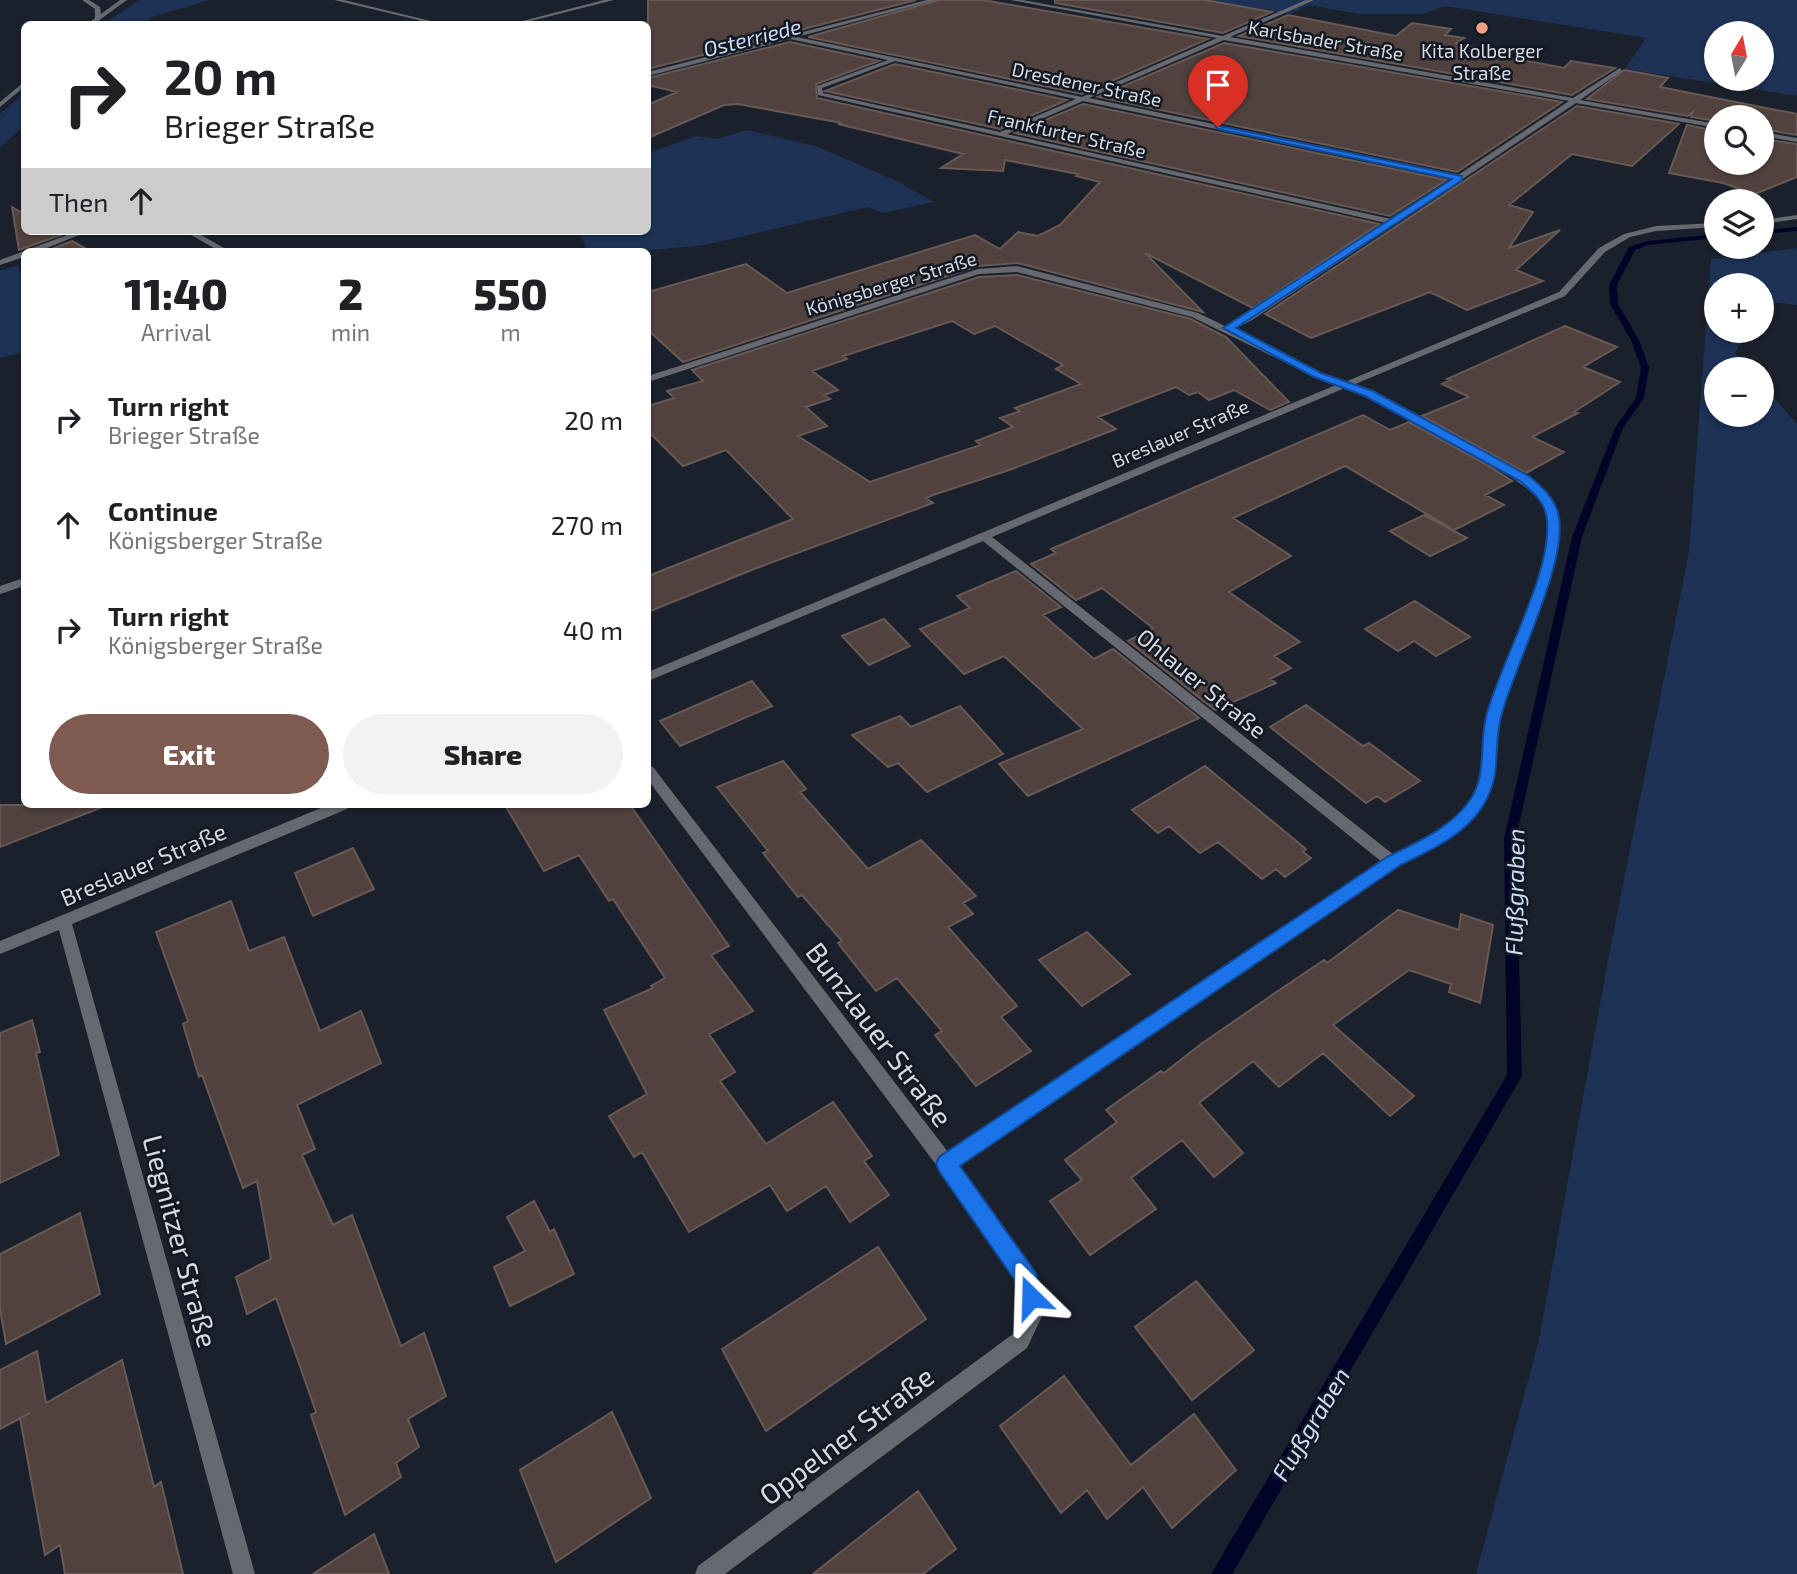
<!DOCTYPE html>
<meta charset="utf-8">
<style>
:root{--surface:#fff;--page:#f2f2f2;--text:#202124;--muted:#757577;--accent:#7f5a50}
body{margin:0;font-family:"Exo 2",sans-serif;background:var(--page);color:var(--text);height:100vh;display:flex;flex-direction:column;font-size:26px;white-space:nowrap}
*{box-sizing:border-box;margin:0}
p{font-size:23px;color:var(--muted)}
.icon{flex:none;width:38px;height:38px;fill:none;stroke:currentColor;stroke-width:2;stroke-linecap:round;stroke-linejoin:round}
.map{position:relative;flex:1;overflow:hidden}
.details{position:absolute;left:21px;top:248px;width:630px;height:560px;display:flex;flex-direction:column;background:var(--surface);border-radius:10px;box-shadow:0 2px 5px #0004}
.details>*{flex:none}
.top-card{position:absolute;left:21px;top:21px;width:630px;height:214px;border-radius:10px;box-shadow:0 2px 5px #0004;background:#fff;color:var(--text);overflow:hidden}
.needle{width:46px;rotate:10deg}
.controls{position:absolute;left:1704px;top:21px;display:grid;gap:14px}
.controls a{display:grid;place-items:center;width:70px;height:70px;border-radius:50%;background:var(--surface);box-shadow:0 2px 5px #0004;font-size:35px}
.pin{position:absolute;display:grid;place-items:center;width:60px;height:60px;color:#fff;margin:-72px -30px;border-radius:50% 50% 50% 0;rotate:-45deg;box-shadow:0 0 7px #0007}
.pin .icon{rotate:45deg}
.me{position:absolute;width:77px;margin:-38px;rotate:338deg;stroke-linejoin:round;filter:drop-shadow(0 0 5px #0008)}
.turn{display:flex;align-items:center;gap:24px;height:147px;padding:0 28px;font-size:32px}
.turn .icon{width:91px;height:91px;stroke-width:2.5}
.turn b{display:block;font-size:49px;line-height:60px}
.then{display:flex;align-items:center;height:66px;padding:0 28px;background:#0003;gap:14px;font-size:26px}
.eta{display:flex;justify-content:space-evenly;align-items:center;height:119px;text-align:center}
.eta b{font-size:42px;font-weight:800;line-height:49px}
.button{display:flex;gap:14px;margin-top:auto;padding:14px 28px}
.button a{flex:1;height:80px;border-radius:42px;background:var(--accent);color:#fff;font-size:28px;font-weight:800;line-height:80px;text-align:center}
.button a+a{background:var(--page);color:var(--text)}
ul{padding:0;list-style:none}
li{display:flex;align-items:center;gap:21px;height:105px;padding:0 28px}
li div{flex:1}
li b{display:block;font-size:26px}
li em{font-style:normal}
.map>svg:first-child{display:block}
</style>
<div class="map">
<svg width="1797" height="1574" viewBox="0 0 1797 1574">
<rect width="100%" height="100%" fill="#1b212c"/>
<path fill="#1d3255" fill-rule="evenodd" d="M140 0H209L153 17 141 24H103Z
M1206 0H1797V96L1625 69 1646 38 1445 6 1423 14H1359L1309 5 1291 14ZM1717 33H1762V79H1717Z
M24 93V125L0 148V114Z
M747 130 818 147 899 182 934 202 883 213 868 207 705 245 631 252H589L578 231H648V153L697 136 717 139Z
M1797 248V305L1765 301 1762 304V285H1717V331H1747L1735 353 1749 369H1717V415H1762V384L1797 424V1574H1476L1539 1340 1609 955 1689 552 1711 259Z
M18 265 24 282V352L0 358V271Z"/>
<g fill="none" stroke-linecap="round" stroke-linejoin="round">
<path fill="#000528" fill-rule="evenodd" d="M1797 227V231L1762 234V230Z
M1717 234V238L1648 245 1635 250 1617 285 1618 304 1639 340 1649 368 1644 398 1623 428 1582 537 1516 839 1522 1076 1232 1574H1211L1507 1075 1504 839 1572 537 1615 428 1636 398 1641 368 1631 340 1610 304 1609 285 1629 247 1647 241Z"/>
</g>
<path fill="#51423e" stroke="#685954" stroke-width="2" fill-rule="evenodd" d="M648 0H916L648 69Z
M939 0H983L1208 39 1082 94 808 37Z
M1055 0H1205L1272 12 1223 33 1055 3Z
M1288 15 1396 36 1412 23 1451 29 1445 35 1464 38 1456 43 1475 47 1471 50 1564 68 1571 61 1615 68 1572 95 1239 36Z
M790 42 879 61 816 84 817 98 1379 224 1253 308 1145 253 1203 312 1018 263 978 266 683 362 648 330V292L746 264 787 293 975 235 1000 249 1018 232 1038 236 1060 225 1100 182 1076 176 1078 174 1005 160 1003 171 941 168 963 154 838 124 842 123 738 104 724 105 648 138V105L677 92 648 85V78Z
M1224 43 1562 102 1457 172 1098 97Z
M895 64 1067 100 1000 129 825 91Z
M1624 70 1668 78 1660 87 1797 114V135L1762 129V117H1717V121L1691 117 1693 112 1688 116 1587 99Z
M1083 104 1446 180 1390 216 1015 133Z
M1577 106 1679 124 1632 166 1572 154 1509 205 1533 212 1509 248 1560 230 1516 270 1543 281 1467 310 1430 292 1311 338 1265 314Z
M1687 125 1717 131V163H1762V139L1797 144V177L1755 194 1723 183 1669 173Z
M12 207 24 214V231H55L61 235 19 250Z
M72 241 92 252H44Z
M1017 275 1191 319 1226 337 1289 402 1270 410 1234 390 1209 400 1198 392 1189 395 1176 387 1098 417 1116 429 1012 469 933 495 926 498 933 503 754 569 648 612V576L793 519 726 450 683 466 648 431V406L674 398 667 391 703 381 692 370 979 277ZM952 321 974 334 995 326 1063 365 1056 369 1081 384 1015 408 1020 411 1000 418 1013 427 976 441 981 445 870 482 798 436 827 426 806 407 830 399 824 395 838 390 812 371 847 359 843 356Z
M1565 326 1617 347 1583 367 1620 382 1574 412 1578 413 1532 437 1564 452 1526 473 1422 416 1469 397 1442 384 1450 380 1447 379Z
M1363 415 1390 430 1409 422 1489 466 1512 481 1485 495 1504 505 1454 530 1345 466 1233 518 1291 556 1229 592 1300 642 1274 656 1291 668 1270 679 1276 683 1215 710 1128 641 1153 628 1102 588 1076 600 1031 564 1056 553 1051 549Z
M1424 515 1467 538 1430 556 1390 531Z
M1016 571 1061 607 1043 615 1094 659 1113 649 1199 718 1028 796 999 764 1083 729 1004 656 964 674 920 629 970 608 957 596Z
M1415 601 1470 637 1436 656 1414 641 1398 651 1365 629Z
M884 619 910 646 869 665 842 636Z
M752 681 772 706 680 746 660 721Z
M1306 705 1363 746 1369 743 1420 781 1385 802 1377 796 1366 803 1270 727Z
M960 706 1003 754 927 792 898 763 888 767 852 735 900 716 911 727Z
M783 761 806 789 800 792 868 869 921 840 976 896 963 903 973 914 948 927 1017 1006 1001 1017 1031 1051 976 1086 935 1035 942 1031 897 978 876 991 838 943 842 941 802 895 798 897 763 853 768 851 717 787Z
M1205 766 1306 849 1303 852 1311 858 1285 877 1276 869 1262 879 1218 842 1200 853 1169 826 1158 833 1132 810Z
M0 805H102L103 807 0 847Z
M505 805H630L729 946 711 955 753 1011 709 1034 735 1072 720 1081 766 1144 833 1102 872 1156 864 1161 889 1195 850 1222 826 1186 787 1211 770 1185 689 1232 642 1152 634 1157 609 1116 647 1094 604 1010 653 988 651 986 665 978 613 899 609 901 579 855 544 871Z
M353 848 374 889 313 916 295 873Z
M231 901 249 951 284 937 320 1031 361 1011 381 1063 297 1105 315 1149 302 1155 333 1225 352 1215 401 1346 424 1333 446 1396 408 1419 419 1447 396 1463 401 1477 345 1515 311 1415 316 1412 276 1298 247 1314 236 1277 271 1259 257 1181 243 1188 202 1075 199 1077 183 1024 188 1021 156 932Z
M1398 910 1459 930 1461 914 1493 925 1480 1003 1449 992 1451 984 1409 970 1333 1025 1414 1096 1390 1116 1323 1053 1279 1087 1253 1061 1199 1103 1243 1153 1214 1177 1182 1140 1131 1178 1156 1209 1090 1255 1050 1201 1082 1180 1065 1160 1117 1122 1106 1110 1161 1071 1164 1073 1201 1044 1278 991 1324 960 1327 963Z
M1087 932 1130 974 1082 1006 1039 960Z
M32 1020 40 1052 36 1053 59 1155 0 1183V1033Z
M534 1201 550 1232 554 1229 574 1274 510 1306 494 1267 525 1251 507 1217Z
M80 1213 100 1294 6 1344 0 1309V1254Z
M878 1247 926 1319 766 1431 722 1349Z
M1196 1281 1254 1350 1192 1400 1135 1327Z
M37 1351 46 1403 122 1360 154 1487 161 1482 183 1574H65L60 1545 45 1555 20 1418 30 1413 0 1429V1370Z
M1064 1376 1131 1465 1194 1414 1236 1470 1172 1528 1143 1487 1107 1519 1087 1490 1061 1513 1000 1426Z
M612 1412 651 1498 556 1562 520 1470Z
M918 1491 956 1549 923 1574H813Z
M374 1534 389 1574H313Z"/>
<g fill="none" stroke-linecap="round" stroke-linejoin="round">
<path fill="#666a70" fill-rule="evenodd" d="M334 0H344L443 24H435Z
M604 0H614L519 24H511Z
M927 0H936L797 37 1082 97 1217 38 1010 0H1022L1223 36 1306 0H1314L1230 37 1573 98 1620 68 1622 71 1580 100 1717 124V128L1576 103 1252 320 1232 330 1321 373 1345 382 1559 292 1599 248 1624 234 1656 226 1717 223V227L1656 231 1630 237 1605 252 1565 296 1353 385 1372 392 1528 477C1564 507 1562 520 1554 565 1539 616 1515 664 1501 716 1492 747 1499 780 1480 808 1461 837 1428 851 1398 866L958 1166 1038 1281 1043 1314 1027 1348 725 1574H695L698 1566 1013 1334 1023 1313 1019 1284 940 1170 648 780V766L653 767 948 1152 1382 862 983 541 648 681V672L1336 385 1315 377 1192 317 1017 272 979 274 648 382V376L978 269 1017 266 1198 313 1225 326 1246 316 1386 223 818 95 817 86 888 60 790 39 648 76V72ZM1224 40 1569 101 1458 175 1089 98ZM895 61 1076 99 1000 132 823 93 822 88ZM1083 101 1453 179 1391 219 1007 134ZM1345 388 1366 396C1400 415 1530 478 1544 506 1553 523 1546 547 1542 565 1527 616 1502 664 1488 716 1480 742 1486 775 1471 799 1454 827 1422 840 1394 855L992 537Z
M1762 132 1797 138V142L1762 136Z
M1797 215V219L1762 224V220Z
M78 231H89L37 252H24V257L0 265V260Z
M184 231H194L231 252H221Z
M24 578V586L0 594V586Z
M328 805H349L347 809 72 924 255 1574H233L59 930 0 954V941Z"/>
<path fill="#666a70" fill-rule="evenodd" d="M82 0H89L100 7 101 14 120 0H127L94 24H88L95 18V9Z
M24 82V87L0 107V102Z"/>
</g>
<path fill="#1a73e8" stroke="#114b97" stroke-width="2" d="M1215 125 1462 176V180L1236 328 1321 373 1373 391 1529 476C1541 486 1554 497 1558 513 1571 557 1513 668 1501 717 1492 752 1504 774 1481 809 1462 837 1428 851 1399 866L960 1166 1036 1273 1042 1297 1038 1305 1031 1309 1023 1305 1018 1285 939 1171 936 1164 939 1157 1387 857C1417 842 1451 828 1470 800 1487 775 1479 746 1486 717 1499 664 1557 565 1546 514 1543 500 1530 490 1520 481L1365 396 1314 377 1223 328 1452 179 1218 129Z"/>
<circle fill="#f39f86" stroke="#121822" stroke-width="2.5" cx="1482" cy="28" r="7"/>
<g text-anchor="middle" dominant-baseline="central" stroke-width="5" stroke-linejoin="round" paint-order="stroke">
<g font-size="19" fill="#d6dae1" stroke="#121822">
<text transform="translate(1326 40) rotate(10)">Karlsbader Straße</text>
<text transform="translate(1087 84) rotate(12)">Dresdener Straße</text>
<text transform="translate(1067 133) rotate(13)">Frankfurter Straße</text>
<text transform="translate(891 283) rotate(-17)">Königsberger Straße</text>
<text transform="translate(1180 433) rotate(-23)">Breslauer Straße</text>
</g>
<g font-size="19" fill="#d6dae1" stroke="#121822">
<text x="1482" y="50">Kita Kolberger<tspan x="1482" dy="22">Straße</tspan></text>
</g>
<g font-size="21" font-style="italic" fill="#ccddf9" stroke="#121822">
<text transform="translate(752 37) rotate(-14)">Osterriede</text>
</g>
<g font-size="23" fill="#d6dae1" stroke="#121822">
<text transform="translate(1202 683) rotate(39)">Ohlauer Straße</text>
<text transform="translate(143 864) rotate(-23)">Breslauer Straße</text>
</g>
<g font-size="24" font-style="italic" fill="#ccddf9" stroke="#121822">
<text transform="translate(1514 892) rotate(-89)">Flußgraben</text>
<text transform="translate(1310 1424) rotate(-59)">Flußgraben</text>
</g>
<g font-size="28" fill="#d6dae1" stroke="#121822">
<text transform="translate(880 1034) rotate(53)">Bunzlauer Straße</text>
<text transform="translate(181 1241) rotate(75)">Liegnitzer Straße</text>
<text transform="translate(846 1435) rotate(-37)">Oppelner Straße</text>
</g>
</g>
</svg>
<div class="controls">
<a><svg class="needle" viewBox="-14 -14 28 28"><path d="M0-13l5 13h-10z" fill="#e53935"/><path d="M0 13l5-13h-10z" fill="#757577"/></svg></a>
<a><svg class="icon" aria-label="search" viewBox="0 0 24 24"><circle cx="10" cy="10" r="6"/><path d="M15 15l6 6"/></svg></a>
<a><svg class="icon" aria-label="layers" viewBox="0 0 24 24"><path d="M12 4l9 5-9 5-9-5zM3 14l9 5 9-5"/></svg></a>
<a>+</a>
<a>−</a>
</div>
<div class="pin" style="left:1218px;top:127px;background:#d93025"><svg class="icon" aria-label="arrive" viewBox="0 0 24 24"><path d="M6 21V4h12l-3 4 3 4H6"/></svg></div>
<svg class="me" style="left:1031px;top:1297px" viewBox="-20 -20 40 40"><path d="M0-17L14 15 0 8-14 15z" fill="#1a73e8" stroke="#fff" stroke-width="4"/></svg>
<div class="top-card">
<div class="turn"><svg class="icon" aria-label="right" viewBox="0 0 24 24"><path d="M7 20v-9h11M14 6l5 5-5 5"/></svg><div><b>20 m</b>Brieger Straße</div></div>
<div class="then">Then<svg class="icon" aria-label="ahead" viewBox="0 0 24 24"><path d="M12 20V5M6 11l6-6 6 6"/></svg></div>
</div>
<section class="details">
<div class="eta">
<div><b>11:40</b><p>Arrival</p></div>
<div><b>2</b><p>min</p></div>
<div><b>550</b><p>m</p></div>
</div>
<ul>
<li><svg class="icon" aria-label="right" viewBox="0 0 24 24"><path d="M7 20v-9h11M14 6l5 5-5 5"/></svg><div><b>Turn right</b><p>Brieger Straße</p></div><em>20 m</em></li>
<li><svg class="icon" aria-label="ahead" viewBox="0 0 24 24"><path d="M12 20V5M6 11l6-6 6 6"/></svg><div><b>Continue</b><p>Königsberger Straße</p></div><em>270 m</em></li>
<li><svg class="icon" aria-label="right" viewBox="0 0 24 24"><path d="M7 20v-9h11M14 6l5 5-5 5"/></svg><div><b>Turn right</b><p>Königsberger Straße</p></div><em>40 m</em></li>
</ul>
<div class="button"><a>Exit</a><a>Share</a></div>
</section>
</div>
